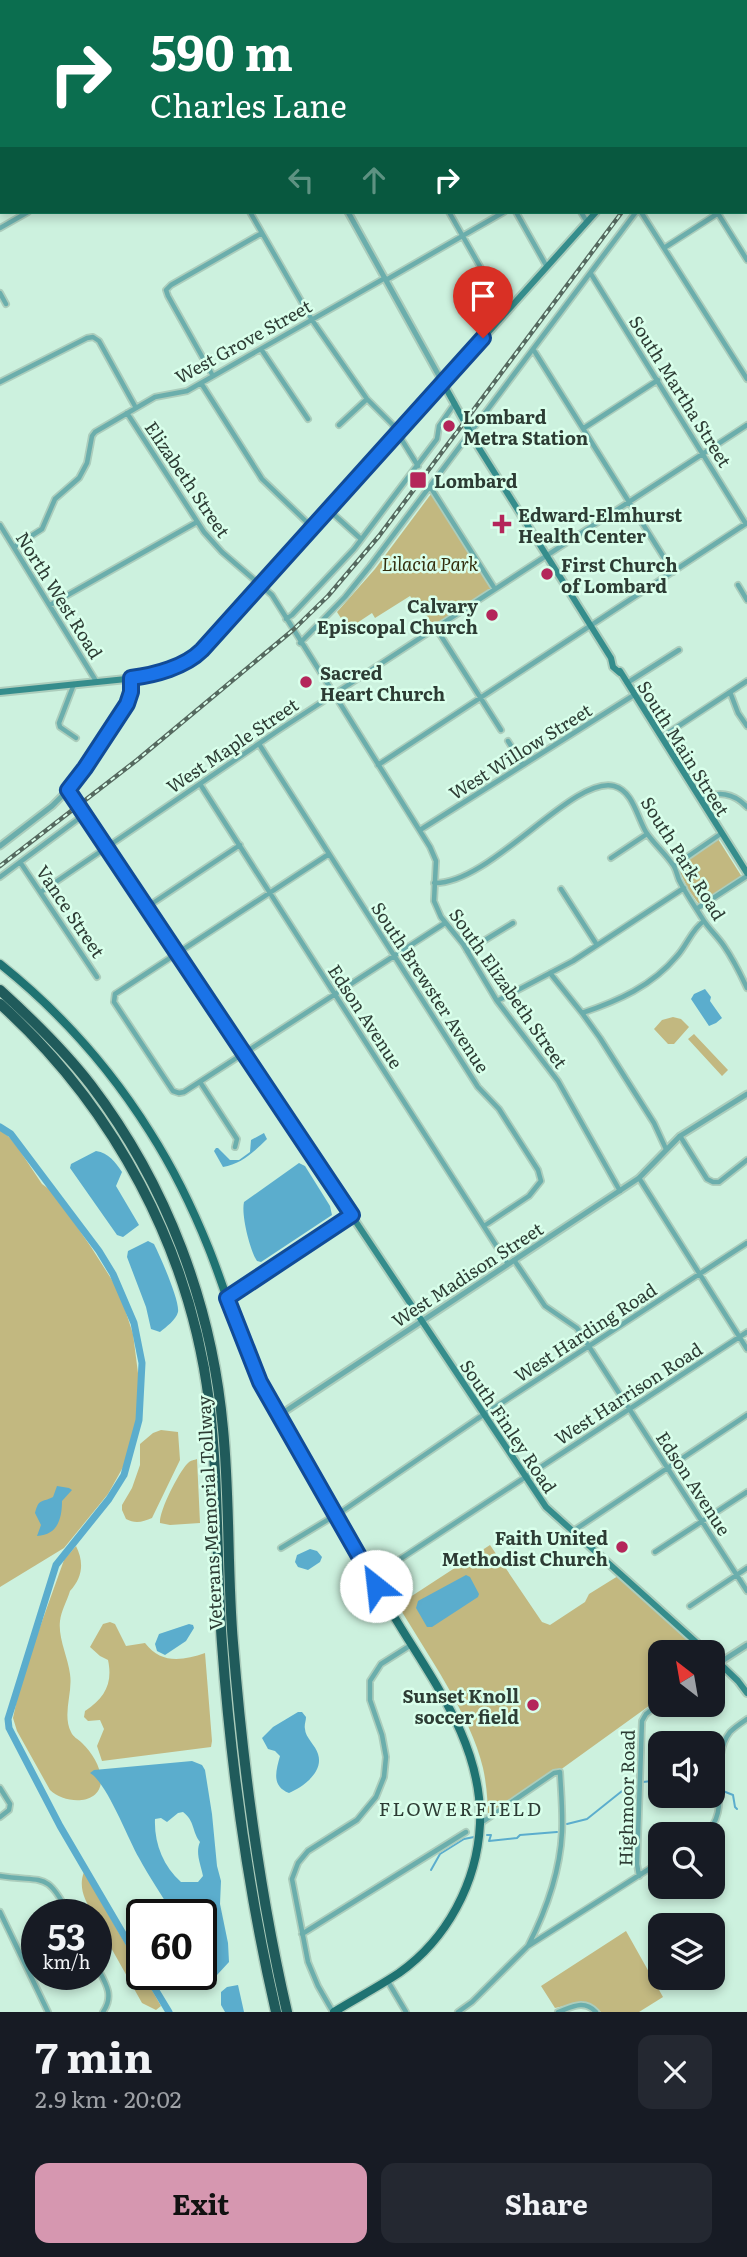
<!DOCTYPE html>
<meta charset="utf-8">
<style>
:root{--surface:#171b24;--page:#242831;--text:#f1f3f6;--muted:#9ea1a6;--accent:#d697b0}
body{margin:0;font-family:Literata,serif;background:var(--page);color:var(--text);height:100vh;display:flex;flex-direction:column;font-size:26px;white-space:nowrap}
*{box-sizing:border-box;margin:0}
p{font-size:23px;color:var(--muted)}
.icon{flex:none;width:38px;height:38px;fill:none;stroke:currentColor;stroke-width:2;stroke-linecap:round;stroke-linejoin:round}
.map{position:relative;height:2012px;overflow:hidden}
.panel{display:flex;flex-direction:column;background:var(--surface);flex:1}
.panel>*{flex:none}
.guide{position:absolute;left:0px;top:0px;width:747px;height:214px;box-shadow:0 4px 10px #0003;background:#0b6e4f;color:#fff;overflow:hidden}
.needle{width:46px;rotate:329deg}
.buttons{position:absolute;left:648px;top:1640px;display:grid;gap:14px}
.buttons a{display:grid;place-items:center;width:77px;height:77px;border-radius:14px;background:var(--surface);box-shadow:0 4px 10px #0003;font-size:35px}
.speed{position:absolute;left:21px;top:1899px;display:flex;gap:14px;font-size:35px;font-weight:700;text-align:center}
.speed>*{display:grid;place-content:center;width:91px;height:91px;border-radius:50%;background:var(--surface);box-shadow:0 4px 10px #0003;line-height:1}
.speed small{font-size:18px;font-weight:400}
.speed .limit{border:4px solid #111;border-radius:10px;background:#fff;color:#111}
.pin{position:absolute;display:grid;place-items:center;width:60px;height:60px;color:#fff;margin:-72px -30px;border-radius:50% 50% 50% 0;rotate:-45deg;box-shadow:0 0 7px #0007}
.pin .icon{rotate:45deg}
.me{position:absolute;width:77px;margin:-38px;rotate:331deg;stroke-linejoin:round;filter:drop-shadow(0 0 5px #0008)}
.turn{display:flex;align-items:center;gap:24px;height:147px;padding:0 35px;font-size:32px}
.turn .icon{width:91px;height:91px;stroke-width:2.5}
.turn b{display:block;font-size:49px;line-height:60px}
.lanes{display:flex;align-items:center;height:66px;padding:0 35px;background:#0003;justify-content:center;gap:35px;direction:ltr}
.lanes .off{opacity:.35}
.round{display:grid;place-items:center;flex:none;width:74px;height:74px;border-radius:14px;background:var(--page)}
.overview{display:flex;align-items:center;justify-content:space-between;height:119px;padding:0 35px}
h1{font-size:42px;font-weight:700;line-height:52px}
.cta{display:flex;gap:14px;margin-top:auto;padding:14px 35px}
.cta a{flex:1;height:80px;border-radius:14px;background:var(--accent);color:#111;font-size:28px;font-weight:700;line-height:80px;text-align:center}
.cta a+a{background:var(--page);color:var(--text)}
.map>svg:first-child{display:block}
</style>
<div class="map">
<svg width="747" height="2012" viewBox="0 0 747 2012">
<rect width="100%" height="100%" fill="#ccf1de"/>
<path fill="#c2b880" d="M431 494 492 589 434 627 418 602 416 603 410 596 375 618 372 613 348 629 337 612 375 569Z
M718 839 742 877 703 903H698L688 889 678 868 688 857Z
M673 1017 681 1019 689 1027 674 1044H668L654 1029 662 1020Z
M694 1034 728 1070 722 1076 688 1039Z
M0 1129 10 1138 18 1148 42 1184 53 1192 91 1247 119 1291 133 1334 139 1381V1407L127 1460 108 1494 64 1548 0 1587Z
M161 1430 178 1432 180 1460 152 1518C143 1522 135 1524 126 1519L122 1510V1505L132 1488 140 1465V1444L153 1433Z
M197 1459 200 1523 170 1525 160 1523C159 1511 178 1474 187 1464 191 1460 191 1461 197 1459Z
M490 1545 542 1622 550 1625 585 1602 589 1594 618 1576 704 1652H660V1698L488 1822C488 1804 487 1786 483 1768 471 1715 426 1653 398 1605Z
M76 1546C84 1562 83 1577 70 1591 67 1601 61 1611 60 1621 58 1638 68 1657 70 1674 73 1693 62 1714 71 1732 73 1737 78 1739 82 1743 92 1753 101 1766 101 1781 100 1806 64 1804 50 1790L17 1731 13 1718 21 1680 64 1560Z
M110 1622 115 1624 126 1646 145 1643C161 1664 182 1661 205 1653L212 1741 211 1747 102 1761 97 1746 104 1729 100 1720 88 1721 84 1717 85 1711C105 1698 113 1683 108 1660L100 1656 90 1647 103 1624Z
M84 1872 161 2006 156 2010 142 2003 96 1921V1914H93C85 1901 78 1887 84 1872Z
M626 1931 663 1997 639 2012H601L591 2004 582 2002 555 2008 541 1986Z"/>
<path fill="#5badcd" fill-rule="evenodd" d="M0 0H100L98 2H2V188L0 187Z
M705 989 711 997 710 1001 722 1018 716 1023 709 1026 691 999 694 994Z
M264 1133 267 1139C254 1152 241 1164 223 1167L214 1151 216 1148H218L230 1160H239L250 1152 251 1140Z
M96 1151C109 1153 115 1162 122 1172L116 1186 139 1225 123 1237 117 1235 70 1168 71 1164Z
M299 1163 305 1166 330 1206 332 1215 261 1262 257 1261C250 1250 241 1215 244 1202Z
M148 1241 154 1244C160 1256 180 1301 178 1312 176 1320 166 1327 160 1332L151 1329 146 1307 127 1257 128 1251Z
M57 1486 69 1488 72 1490 62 1501C62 1518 58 1535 37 1536L41 1525 35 1513C39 1498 41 1503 53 1497Z
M310 1549 317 1551 322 1557 320 1562 308 1570 298 1567 295 1562 297 1555Z
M466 1575 470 1577 479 1594 478 1597 432 1627H427L416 1608 418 1601Z
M189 1624 193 1625 194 1628 186 1641 165 1655 157 1651 155 1644 159 1634Z
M298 1712H302L306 1717C306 1721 304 1725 305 1729 305 1737 316 1746 318 1754 324 1772 303 1787 289 1793 271 1786 276 1771 280 1756L275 1751 268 1749 262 1738 273 1727Z
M192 1761 202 1765 205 1770 212 1814 217 1866 221 1881 220 1904 228 1943 229 1962 217 1975 201 1957V1914H173C162 1895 149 1877 139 1858 128 1839 107 1783 90 1773L94 1770ZM183 1812C195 1821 192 1832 200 1842 195 1853 201 1865 203 1876L198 1882H181C163 1866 154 1843 155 1819L161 1818 167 1822 178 1813Z
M238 1985 244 2012H225L221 2005V1992L227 1987Z"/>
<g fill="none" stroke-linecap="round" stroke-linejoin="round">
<path stroke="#5badcd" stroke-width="2" d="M643 1782 660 1780
M712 1782 715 1783
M722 1784 723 1791 733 1795 735 1807 737 1809
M567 1824 587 1819 622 1791 637 1782
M487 1835H491L489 1841 517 1838 520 1835 557 1832
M431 1870 440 1854 464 1839 474 1837"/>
<path stroke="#5badcd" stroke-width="7" d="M0 1127 11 1134 99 1251 113 1274 134 1323 142 1363 139 1420 124 1475 109 1499 56 1565 8 1719 9 1728 60 1826 142 1966
M146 1974 169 2012"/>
<g stroke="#accdbc" stroke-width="8">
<path id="minor" d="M165 0 166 2
M329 0 330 2
M404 0 405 2
M477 0 478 2
M544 0 545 2
M250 2 253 0
M565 2 568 0
M746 66 747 65
M746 137 747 139
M746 195 747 194
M250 212 312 320 367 399 392 424 418 466
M449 212 506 312
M516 212 547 267
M581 212 587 222
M641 212 747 379
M717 212 747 260
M0 228 28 212
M664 248 720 212
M591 274 746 524
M386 280 504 212
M0 293 6 304
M261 349 308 419
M533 349 673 572
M213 376 168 296 166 290 171 285 262 233
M0 382 87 338 93 337 99 341 136 408
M201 383 262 479 313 528
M127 413 204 532 222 552 272 595 430 847 436 861 434 901 441 917 463 944 497 1001 558 1081 620 1191
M339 425 367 399
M584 428 658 380
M431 488 495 589
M329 510 361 539
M0 525 96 681
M14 547 42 529 55 499 79 478 87 463 92 436 95 432 155 397 187 391 385 278
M738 585 747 600
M50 605 197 522
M286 619 292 615 354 549 437 439 439 426 455 403
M436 628 501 730
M300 643 345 597 370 566 636 212
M627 683 679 650
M74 684 59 723 60 727 76 738
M730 692 738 713 747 726
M662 737 747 681
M508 741 523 765
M259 744 478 1087 499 1109 538 1170 541 1181 529 1196 484 1226
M378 765 747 523
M200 784 508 1264
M701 800C717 790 734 793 747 807
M420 830 634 695
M329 854 115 994 114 1002 173 1091 179 1093 184 1092 445 923
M611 858 647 834
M20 862 97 977
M674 866 722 833
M0 877 85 814
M434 883C490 885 573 775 614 786 633 791 637 817 646 832 654 844 665 853 673 865 676 869 677 875 679 880 686 894 696 908 704 921 710 930 718 937 724 946 733 959 740 973 747 988
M561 889 597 945
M41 892 279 730 747 425
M147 907 240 845
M698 908 747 876
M467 951 513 923
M550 973 582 1013C618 1001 652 986 677 956 687 945 692 929 704 921
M497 1001 573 961 684 888
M582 1013 600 1038 654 1123 666 1149
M200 1082 237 1139 235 1147
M680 1136 707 1179 713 1182H719L747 1160
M639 1178 747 1349
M514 1260 545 1306 577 1328 747 1591
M228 1298 352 1215
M573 1531 747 1415
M281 1548 344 1510 477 1419 747 1243
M655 1552 747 1492
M385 1569 747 1332
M690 1606 747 1568
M712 1667 719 1663
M0 1788 10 1804 9 1810 0 1817
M481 1823 554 1773 560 1772C561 1792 563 1812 562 1832 560 1872 546 1911 528 1946
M704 1834C734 1815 707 1761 730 1732 735 1727 741 1723 747 1719
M0 1876C44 1883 46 1870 69 1914
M639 1876 637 1864 642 1721 646 1714 660 1703
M0 1912 48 2012
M302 1934 466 1832
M96 1965C105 1982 115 1995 103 2012
M387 1980 406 2012
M333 2012 318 1986 308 1962 292 1879 298 1863 308 1851 357 1820 376 1797 384 1777 386 1757 382 1735 370 1700V1681L381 1664 411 1645
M458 2012 472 2002 528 1946 660 1862
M558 2012C572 2007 584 1999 596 2012"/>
</g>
<g stroke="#accdbc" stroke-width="9">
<path id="tertiary" d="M227 0 228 2
M739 0 740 2
M348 212 443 383
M0 846 52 806 68 790
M278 1416 639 1178 680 1136 747 1094
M719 1663 747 1645"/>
</g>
<g stroke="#accdbc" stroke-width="10">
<path id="secondary" d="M746 19 747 17
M443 383 479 448 611 658 613 667 620 673
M620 671 747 873
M131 678V692L127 704 85 768 68 790 546 1507 707 1652
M0 692 136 678 155 673 191 659 230 621 596 212
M712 1656 738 1681 747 1693"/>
</g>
<g stroke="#accdbc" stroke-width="11">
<path id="primary" d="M0 964C59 1011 110 1068 150 1132 173 1168 193 1209 209 1249 227 1294 239 1341 261 1384 301 1462 348 1537 392 1613 431 1679 483 1743 480 1824 477 1883 447 1939 399 1973 378 1987 355 1999 334 2012
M376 1586 378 1577 384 1570"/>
</g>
<g stroke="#accdbc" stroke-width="13">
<path id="motorway" d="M0 990C32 1019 64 1050 91 1085 167 1185 212 1305 223 1429 230 1500 227 1572 233 1643 243 1767 259 1891 287 2012
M0 1004C114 1107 190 1249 209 1401 219 1482 216 1563 222 1644 231 1767 248 1891 276 2012"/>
</g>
<use href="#minor" stroke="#6baeac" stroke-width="4.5"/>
<use href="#tertiary" stroke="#6baeac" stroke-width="5"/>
<use href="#secondary" stroke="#358d8c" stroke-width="6"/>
<use href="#primary" stroke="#1f7372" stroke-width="8"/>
<use href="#motorway" stroke="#205b5b" stroke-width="10"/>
<g stroke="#55695f" stroke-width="4.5">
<path id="rail" d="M746 39 747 37
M0 866 137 760 293 630 328 596 379 536 622 212"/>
</g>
<use href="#rail" stroke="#d9ffeb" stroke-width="2" stroke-dasharray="5" stroke-linecap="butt"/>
</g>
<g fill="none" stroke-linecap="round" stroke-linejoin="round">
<g stroke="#114b97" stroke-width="18">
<path id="route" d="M376 1586 260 1382 227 1298 352 1215 68 790 85 768 127 704 131 692V678C155 675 185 667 202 650L483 338"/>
</g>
<use href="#route" stroke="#1a73e8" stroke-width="12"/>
</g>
<g fill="#b4265a" stroke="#d9ffeb" stroke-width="2.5">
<circle cx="449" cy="426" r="7"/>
<rect x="409" y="471" width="18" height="18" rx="3.5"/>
<path d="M498.5 513.5h7v7h7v7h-7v7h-7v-7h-7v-7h7z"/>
<circle cx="547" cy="574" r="7"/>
<circle cx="492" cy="615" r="7"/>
<circle cx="306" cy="682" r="7"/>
<circle cx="622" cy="1547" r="7"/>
<circle cx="533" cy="1705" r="7"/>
</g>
<g text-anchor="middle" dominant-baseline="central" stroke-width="5" stroke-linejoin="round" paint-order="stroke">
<g font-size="18" fill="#2d3c34" stroke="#d9ffeb">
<text transform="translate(243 341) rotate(-29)">West Grove Street</text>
<text transform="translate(681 391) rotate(58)">South Martha Street</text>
<text transform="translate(188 479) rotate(56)">Elizabeth Street</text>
<text transform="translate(60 595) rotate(58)">North West Road</text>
<text transform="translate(232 745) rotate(-34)">West Maple Street</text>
<text transform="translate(684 748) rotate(58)">South Main Street</text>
<text transform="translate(520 751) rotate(-32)">West Willow Street</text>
<text transform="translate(684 858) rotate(58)">South Park Road</text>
<text transform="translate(71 911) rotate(56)">Vance Street</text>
<text transform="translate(431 987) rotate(57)">South Brewster Avenue</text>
<text transform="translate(509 988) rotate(55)">South Elizabeth Street</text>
<text transform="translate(366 1016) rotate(57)">Edson Avenue</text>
<text transform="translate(467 1274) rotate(-33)">West Madison Street</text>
<text transform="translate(585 1332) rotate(-33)">West Harding Road</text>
<text transform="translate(628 1393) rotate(-33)">West Harrison Road</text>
<text transform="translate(509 1426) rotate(56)">South Finley Road</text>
<text transform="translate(694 1483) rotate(57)">Edson Avenue</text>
<text transform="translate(209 1513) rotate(-93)">Veterans Memorial Tollway</text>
<text transform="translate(626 1798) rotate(-89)">Highmoor Road</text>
</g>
<g font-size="18" font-weight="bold" fill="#2d3c34" stroke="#d9ffeb" text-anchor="start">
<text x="463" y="416">Lombard<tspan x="463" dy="21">Metra Station</tspan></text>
<text x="434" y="480">Lombard</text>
<text x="518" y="514">Edward-Elmhurst<tspan x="518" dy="21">Health Center</tspan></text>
<text x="561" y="564">First Church<tspan x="561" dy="21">of Lombard</tspan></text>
<text x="478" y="605" text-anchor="end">Calvary<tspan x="478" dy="21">Episcopal Church</tspan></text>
<text x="320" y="672">Sacred<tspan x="320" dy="21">Heart Church</tspan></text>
<text x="608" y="1537" text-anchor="end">Faith United<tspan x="608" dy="21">Methodist Church</tspan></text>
<text x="519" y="1695" text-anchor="end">Sunset Knoll<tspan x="519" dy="21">soccer field</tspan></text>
</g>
<g font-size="18" font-style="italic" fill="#332d0d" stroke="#d9ffeb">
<text x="430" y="563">Lilacia Park</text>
</g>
<g font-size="19" letter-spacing="2" fill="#2d3c34" stroke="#d9ffeb">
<text x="461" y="1808">FLOWERFIELD</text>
</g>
</g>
</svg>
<div class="buttons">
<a><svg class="needle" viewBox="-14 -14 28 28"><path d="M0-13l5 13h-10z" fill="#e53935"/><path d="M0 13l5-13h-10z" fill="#9ea1a6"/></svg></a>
<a><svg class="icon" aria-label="sound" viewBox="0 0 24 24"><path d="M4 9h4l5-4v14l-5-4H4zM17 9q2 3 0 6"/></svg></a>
<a><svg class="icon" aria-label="search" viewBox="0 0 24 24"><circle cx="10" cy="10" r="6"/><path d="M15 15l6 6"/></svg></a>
<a><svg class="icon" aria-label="layers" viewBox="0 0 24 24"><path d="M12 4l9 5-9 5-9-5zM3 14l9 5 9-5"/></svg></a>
</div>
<div class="speed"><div>53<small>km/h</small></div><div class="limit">60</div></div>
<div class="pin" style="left:483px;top:338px;background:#d93025"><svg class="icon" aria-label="arrive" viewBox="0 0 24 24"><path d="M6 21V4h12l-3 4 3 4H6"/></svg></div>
<svg class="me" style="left:376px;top:1586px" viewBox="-20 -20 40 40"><circle r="19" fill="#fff"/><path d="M0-13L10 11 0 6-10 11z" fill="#1a73e8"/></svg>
<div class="guide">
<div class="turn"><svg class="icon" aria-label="right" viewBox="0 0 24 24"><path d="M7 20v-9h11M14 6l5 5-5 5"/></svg><div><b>590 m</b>Charles Lane</div></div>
<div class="lanes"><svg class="icon off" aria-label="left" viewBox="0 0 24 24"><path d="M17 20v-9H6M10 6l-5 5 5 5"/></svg><svg class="icon off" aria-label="ahead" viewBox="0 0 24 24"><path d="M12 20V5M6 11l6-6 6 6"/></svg><svg class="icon" aria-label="right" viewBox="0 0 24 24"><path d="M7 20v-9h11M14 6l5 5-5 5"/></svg></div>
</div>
</div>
<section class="panel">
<div class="overview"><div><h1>7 min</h1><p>2.9 km · 20:02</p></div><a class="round"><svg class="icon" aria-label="close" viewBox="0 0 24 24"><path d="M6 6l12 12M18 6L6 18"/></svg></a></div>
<div class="cta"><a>Exit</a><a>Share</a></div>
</section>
